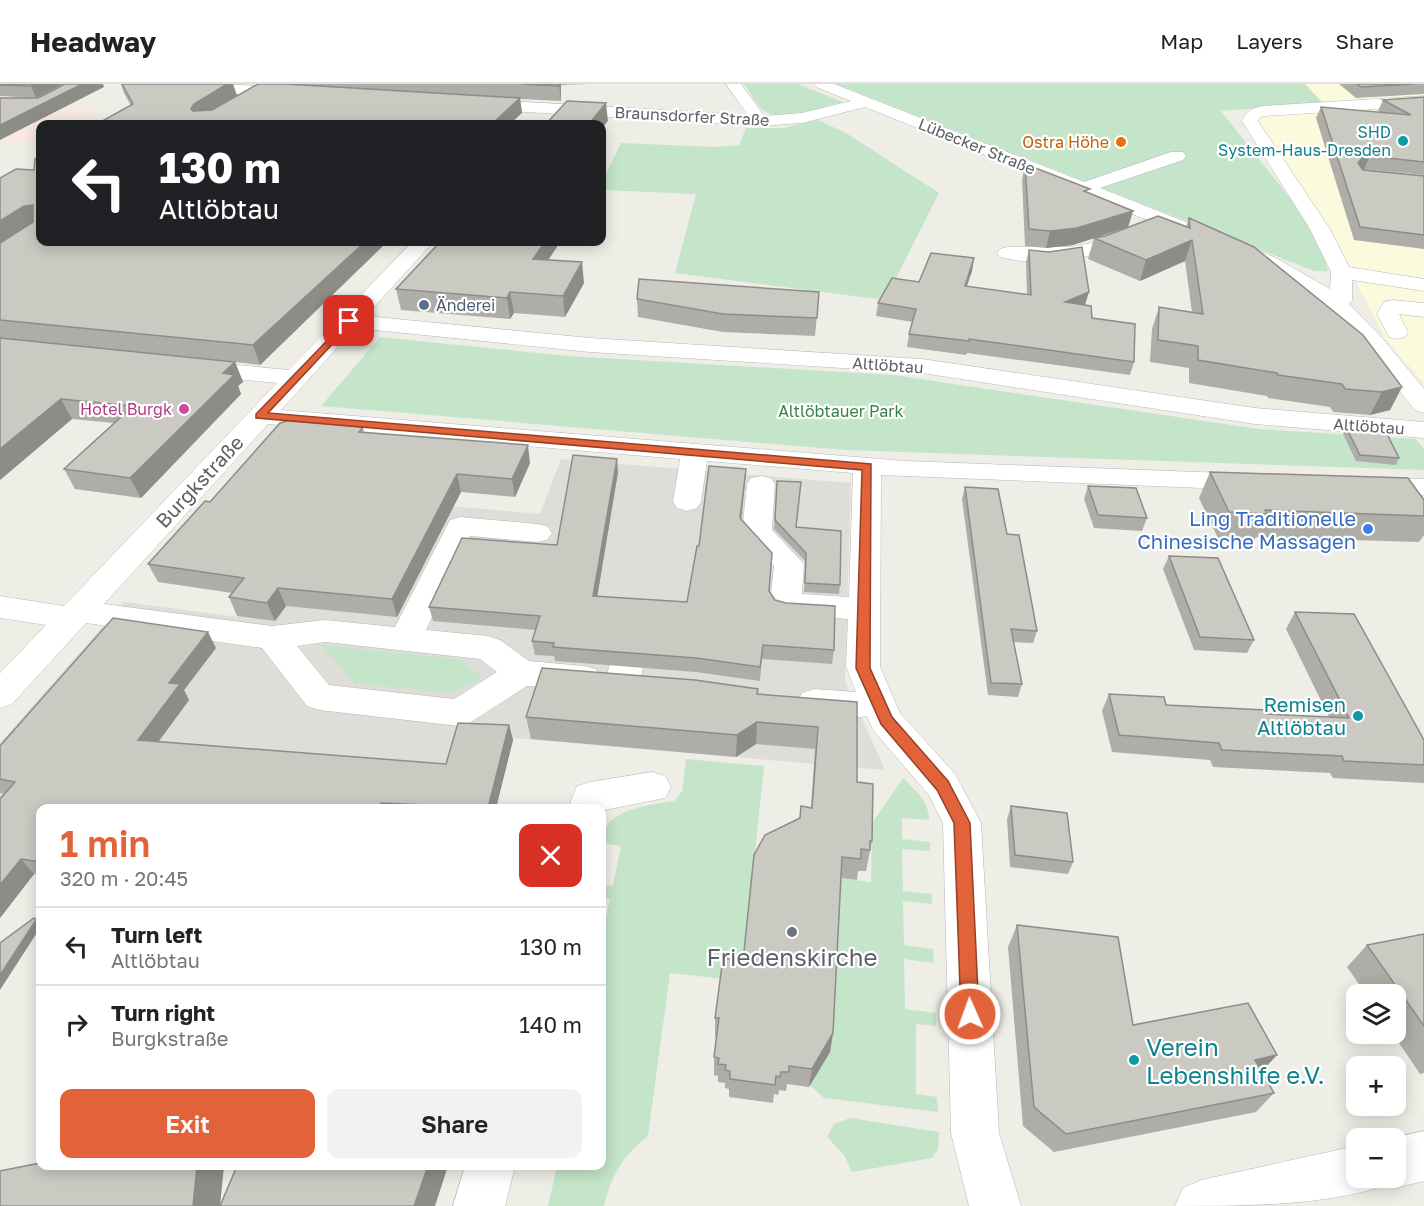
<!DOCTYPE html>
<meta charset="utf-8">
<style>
:root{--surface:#fff;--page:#f2f2f2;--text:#222;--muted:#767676;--line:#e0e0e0;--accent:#e26239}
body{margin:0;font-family:"Golos Text",sans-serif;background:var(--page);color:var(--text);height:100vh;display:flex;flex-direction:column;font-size:22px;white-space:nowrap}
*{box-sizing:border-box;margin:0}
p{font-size:20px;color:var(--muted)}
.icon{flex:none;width:33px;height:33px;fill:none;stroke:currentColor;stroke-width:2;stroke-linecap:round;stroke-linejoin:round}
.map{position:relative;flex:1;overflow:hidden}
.drawer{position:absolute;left:36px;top:720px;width:570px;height:366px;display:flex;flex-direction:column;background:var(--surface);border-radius:12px;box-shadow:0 3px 15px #0003}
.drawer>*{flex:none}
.hud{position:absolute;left:36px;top:36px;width:570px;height:126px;border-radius:12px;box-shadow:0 3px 15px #0003;background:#202124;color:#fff;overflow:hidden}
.fabs{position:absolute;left:1346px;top:900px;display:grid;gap:12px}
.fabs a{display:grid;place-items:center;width:60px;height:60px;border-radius:12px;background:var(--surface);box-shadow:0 3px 15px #0003;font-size:30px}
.pin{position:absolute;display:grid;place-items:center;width:51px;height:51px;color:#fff;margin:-26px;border-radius:12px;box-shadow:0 3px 9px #0006}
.me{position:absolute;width:66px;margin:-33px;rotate:358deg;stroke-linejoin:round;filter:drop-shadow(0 0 4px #0008)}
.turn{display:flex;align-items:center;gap:21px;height:126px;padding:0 24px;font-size:27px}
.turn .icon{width:78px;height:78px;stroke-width:2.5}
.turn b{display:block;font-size:42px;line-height:51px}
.round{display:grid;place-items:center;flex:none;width:63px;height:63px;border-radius:12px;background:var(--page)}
.overview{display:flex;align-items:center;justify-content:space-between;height:102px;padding:0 24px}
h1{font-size:36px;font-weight:600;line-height:45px;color:var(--accent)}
.cta{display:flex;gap:12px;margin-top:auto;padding:12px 24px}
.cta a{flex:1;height:69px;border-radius:12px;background:var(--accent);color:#fff;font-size:24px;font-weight:600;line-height:69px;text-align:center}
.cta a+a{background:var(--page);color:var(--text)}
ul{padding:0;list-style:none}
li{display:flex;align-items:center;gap:18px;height:78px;padding:0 24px;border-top:2px solid var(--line)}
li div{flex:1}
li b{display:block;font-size:22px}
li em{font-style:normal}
header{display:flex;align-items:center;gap:36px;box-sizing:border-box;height:84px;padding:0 30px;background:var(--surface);border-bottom:2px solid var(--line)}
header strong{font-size:28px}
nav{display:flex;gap:33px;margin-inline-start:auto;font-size:21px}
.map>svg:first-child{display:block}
</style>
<header>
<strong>Headway</strong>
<nav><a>Map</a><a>Layers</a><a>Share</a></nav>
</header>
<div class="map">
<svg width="1424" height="1122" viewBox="0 0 1424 1122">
<rect width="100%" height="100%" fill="#efeee6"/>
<path fill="#fcfadd" d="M1305 0H1424V299L1386 256 1352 190 1253 30 1323 19Z"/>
<path fill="#deddd8" d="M561 375 851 399 845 597 885 686 513 654 496 724H40L0 720V659L124 518 238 533 325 411 540 430Z"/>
<path fill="#fae9e3" d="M0 0H89L45 22 99 26 75 40H40V59L0 56Z"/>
<path fill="#c4e5c9" d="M744 0H798L843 18C825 22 780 39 764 27 756 21 750 8 744 0Z
M836 0H1305L1323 19 1221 27 1316 147 1328 187H1314Z
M818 36 846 49 939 109 885 216 675 189 696 110 602 106V97L621 59 715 63 739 61 746 44H783Z
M380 253 567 272 893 291 1259 345 1416 355 1424 365V386L845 366 321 322Z
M321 561 459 575 481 593 479 597 446 609 355 599Z
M686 675 764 682 742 897 670 889 648 1052C622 1073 612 1090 604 1122H548L557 1082H602V854L610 815 602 813V801L613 802 621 762 602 759C602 725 648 721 674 717L682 707Z
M903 694C916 707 929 717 929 736L902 734V755L930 758V767L902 765 903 807 932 810V820L903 817 904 861 933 865 934 879 904 875 905 925 936 929V942L916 940V1010L937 1013 938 1028 824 1014 810 1001 819 986 839 794 871 798 872 739Z
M850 1034 939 1048 938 1065 932 1074 852 1088 844 1071 827 1053 834 1040Z"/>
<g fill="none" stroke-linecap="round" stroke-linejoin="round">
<g stroke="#b6b7bc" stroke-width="1">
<path id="minor" d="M149 0H224L292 4 300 9 292 14 156 4Z
M726 0H741L764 32 802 29 851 17 816 3 814 0H834L1084 98 1171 68H1183L1186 72 1183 76 1100 104 1274 173 1330 205 1331 188 1310 145 1242 37C1247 26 1251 25 1262 22L1424 12V22L1264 32 1260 33 1258 37 1330 145 1349 183 1424 195V207L1352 196V216L1349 220 1384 256 1424 305V329L1415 326C1383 286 1354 243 1312 212 1296 199 1277 191 1260 181L865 23 802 39 760 42 476 25 468 20 476 15 748 31Z
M1131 146 1138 148 1141 152 1138 156C1095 173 1046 185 1000 173L997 169 1000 165 1007 163H1070L1092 159Z
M412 158H433L366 232 590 254 922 275 1255 324 1424 338V354L1255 340 922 289 590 268 355 244 281 326 905 377 1252 390 1262 392 1266 398 1262 404 1252 406 881 391 880 583 900 629 955 690 981 739 999 1049 1021 1122H969L951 1049 943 739 929 711 873 646 867 632C846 636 822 633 802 627L797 618 802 609 814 605 856 608 846 583 848 535 786 530 775 527 770 519 774 482 742 448 747 400 751 394 761 392 771 394 775 400 772 446 804 480 802 510 849 513 853 389 707 377 701 418 697 424 687 427 677 424 673 418 680 375 268 340 104 520 272 542 325 536 395 543 450 436 460 433 537 440 547 442 552 449 547 456 537 458 470 452 426 546 488 552 500 556 529 577 584 582 596 585 601 594 596 603 584 606 527 602 471 638 459 642 319 626 307 622 262 564 86 539 12 620 0 624V589L46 541 0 534V512L64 522 277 299 195 291 187 289 183 284 187 279 195 277 289 286ZM325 558 480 575 497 588 454 615 329 601 297 562Z
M1392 216 1424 219V233L1399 230 1408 248 1405 253 1397 255 1389 253 1377 230 1384 218Z
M1369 394 1424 395V411L1369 410 1359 408 1355 402 1359 396Z
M628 561 640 565 645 573 640 597 635 606 623 610 611 606 606 597 611 573 616 565Z
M652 688 665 692 671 703 665 714 605 726 602 733V724H568L577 702 590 698Z
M1424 1047V1097L1395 1104 1377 1096 1374 1105C1312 1122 1241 1122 1175 1122L1183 1104 1201 1096 1356 1062V1094H1395L1394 1054Z
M465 1082H515L505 1122H453Z"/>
</g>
<use href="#minor" fill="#fff" fill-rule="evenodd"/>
</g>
<path fill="#aeada7" d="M0 0H63L36 14 0 12Z
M121 0H233L237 12 258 0H586L561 1V17L520 15 522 29 131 22 124 9Z
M1339 0H1424V10L1356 14Z
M1424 13V91L1363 85 1424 92V165L1354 156 1316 34 1321 23 1380 28 1378 27 1383 16Z
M1025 80 1089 109 1133 127 1128 143 1095 154 1186 143 1189 134 1402 303 1390 326 1370 331 1333 328 1330 323 1268 314 1267 312 1189 299V284L1150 278 1152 245 1159 223 1192 228 1185 177 1140 197 1088 175 1094 154 1073 161 1046 164 1025 162 1022 96Z
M34 86 40 158H387L260 281 235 278 243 298 238 302 241 310 141 414 75 405 64 385 114 339 72 335 0 396V94Z
M440 158H560L548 176 584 199 565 233 514 229 510 235 401 226 396 205Z
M1029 166 1085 221 1092 234 1134 278 1130 291 967 269 966 271 907 263 909 250 913 238 876 232 878 219 919 198 974 174 972 187 967 202 1027 211 1026 178Z
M819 208 815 252 723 248 638 233 637 215Z
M363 343 364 348 530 379 515 413 461 408 397 533 286 522 275 537 237 532 229 513 232 509 158 498 148 480 210 418Z
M1346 343 1399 374 1396 381 1356 377 1343 350Z
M746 385 745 398 741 435 772 469 769 507 775 516 834 566 832 580 762 575 760 597 696 588 555 577 554 572 535 571 532 557 536 546 433 537 429 523 557 461 618 388 597 513 687 518 699 462Z
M1210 388 1424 416V451L1419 458 1256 453 1254 456 1218 454 1199 414Z
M777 397 797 443 840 501 839 510 804 508 806 478 774 445Z
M1088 402 1147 434 1142 447 1094 444 1084 415Z
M965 403 1007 450 1037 547 1033 559 1013 558 1022 600 1018 613 988 611 962 415Z
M1169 472 1254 556 1247 569 1194 566 1163 485Z
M1295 528 1424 681V699L1333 694 1330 689 1213 683 1210 676 1112 668 1102 627 1109 610 1166 621 1266 630 1329 633 1286 545Z
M216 564 184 606 189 616 158 658 446 680 509 641 513 656 496 724H40V791L34 790 0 834V715L5 710 0 709V662Z
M757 610 857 618V698L872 757 866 787H858L857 796 841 794 833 949 830 968 809 1003 787 1000 786 1007 779 1006 778 1011 774 1010 773 1019 729 1013V1005L725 1004V999L718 998V992L714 991V973L716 953H715V934L743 877 799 734 811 723 815 665 756 660 736 673 531 655 526 633Z
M1011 722 1073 778 1068 790 1010 783 1007 735Z
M1017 841 1133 941 1277 971 1262 987 1274 1009 1256 1028 1054 1068 1023 1042 1008 863Z
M1424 850V989L1420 990 1393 950H1395V910H1366L1347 883 1367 861Z"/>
<path fill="#8d8d88" d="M35 0H63L36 14 31 2Z
M82 0H103L104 3 0 56V41Z
M227 0H233L237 12 199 35 191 25 194 20Z
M559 0H561V17Z
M520 14 522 29 510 40H492Z
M606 19 608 37 602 44V40H589Z
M1370 72 1364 85 1356 87 1358 79 1362 74Z
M33 121 40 136 0 160V137L24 122Z
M1133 127 1128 143 1073 161 1046 164 1050 147Z
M1192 156 1185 177 1140 197 1146 176Z
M365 158H387L260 281 253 261Z
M545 158H560L536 195 533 175Z
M974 174 972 187 962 215 965 202Z
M582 178 584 199 565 233 563 212Z
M510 208 514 229 510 235 507 214Z
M1089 208 1085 221 1065 218Z
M235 278 243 298 238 302 241 310 141 414 130 394 223 289Z
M1402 303 1390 326 1370 331 1382 308Z
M61 315 72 335 0 396V365Z
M528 361 530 379 515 413 512 395Z
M617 375 618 388 595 526 593 512Z
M746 385 745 398 740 448V434Z
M457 390 461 408 397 533 392 515Z
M278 504 286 522 275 537 267 519Z
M208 548 216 564 184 606 189 616 148 672 138 656 169 599Z
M757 638 756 660 736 673 737 651Z
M509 641 513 656 496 724H488Z
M21 775 34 790 0 834V801Z
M36 836 40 841V844L0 906V891Z
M833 949 830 968 809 1003 812 985Z
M1277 971 1258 991 1255 976Z
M197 1082H224L220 1122H193Z
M428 1082H448L435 1122H414Z"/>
<path fill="#cac9c2" stroke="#8d8d88" stroke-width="1.5" d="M0 0H35L31 2 0 1Z
M65 0H82L0 41V14H38Z
M122 0H227L194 20 191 25 193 27 212 26 258 0H286L520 14 492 40H97L133 20Z
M521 0H559V2Z
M1357 0H1414L1361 3Z
M1424 13V78L1370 72 1362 74 1358 79 1363 86 1424 92V151L1360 143 1321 23 1411 31 1383 16Z
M567 17 606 19 589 40H546Z
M40 72V158H365L253 261 0 236V159L33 138V121L24 122 0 137V94L16 85 34 86 35 75Z
M1025 80 1090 105 1084 107 1133 127 1077 144 1050 147 1029 145Z
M1158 132 1190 144 1189 134 1254 163 1363 251 1402 303 1382 308 1345 305 1342 300 1278 291 1277 289 1198 276V262L1158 256 1159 223 1203 230 1192 156 1146 176 1094 154 1105 152Z
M440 158H545L533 175 582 178 563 212 510 208 507 214 396 205Z
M1082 163 1089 208 1065 218 1091 222 1092 234 1135 240 1134 278 969 255V257L909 250 916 225 878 219 892 194 919 198 931 169 974 174 965 202 1031 211 1029 166 1049 168Z
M639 195 819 208 817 234 723 230 637 215Z
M0 254 235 278 223 289 234 291 130 394 64 385 133 322 61 315 0 365Z
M290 336 363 343 359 348 528 361 512 395 457 390 392 515 278 504 267 519 229 513 244 494 148 480 205 417 210 418 280 339Z
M1346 343 1385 346 1399 374 1360 371Z
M573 371 617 375 593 512 687 518 697 462H699L709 382 746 385 740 434 772 469 769 507 775 516 786 519 835 522 834 566 763 561 760 583 696 574 553 563 554 559 532 557 540 532 429 523 462 454 557 461Z
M1210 388 1408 394 1424 416V432L1265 426 1267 430 1229 428Z
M777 397 801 398 796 443 841 447 840 501 805 499 806 469 775 436Z
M1088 402 1136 404 1147 434 1098 431Z
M965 403 998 405 1007 450 1019 451 1037 547 1011 545 1022 600 991 599Z
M1169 472 1218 474 1254 556 1200 553Z
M1295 528 1354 530 1424 656V681L1344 677 1342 672 1222 666 1219 659 1119 651 1109 610 1164 613 1166 621 1265 626 1266 630 1349 634Z
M113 534 208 548 169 599 180 600 138 656 446 680 458 639 509 641 488 724 381 719 379 724H119L105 723 104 724H40V778L21 775 0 801V715L15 698 0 695V662Z
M542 584 695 596 758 605 757 610 857 618V698L873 700 872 757H870V766L861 765V775L842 773 833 949 812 985 789 982V988H781L780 993 776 992 775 1001 730 995V987L725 986 726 981 718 980 719 974 714 973 719 934H715L723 874 743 877 754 771 765 751 800 734 801 722 812 724 818 643 757 638 737 651 526 633Z
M1011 722 1067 729 1073 778 1015 771Z
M34 834 36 836 0 891V859Z
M1017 841 1118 853 1133 941 1248 919 1277 971 1255 976 1274 1009 1066 1050 1034 1023Z
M1424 850V942L1367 861Z
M40 1079V1082H197L193 1122H0V1087Z
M237 1082H428L414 1122H220Z"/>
<path fill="#e26239" stroke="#934025" stroke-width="1.5" d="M349 234 353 237 352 239 268 329 871 380 870 584 892 633 948 697 970 739 979 930 977 936 970 939 963 936 961 930 954 739 937 706 881 640 856 584 862 386 256 334V330Z"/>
<g fill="#0f9aa8" stroke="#fff" stroke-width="2">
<circle cx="1403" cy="57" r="6"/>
<circle cx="1358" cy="632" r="6"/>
<circle cx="1134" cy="976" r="6"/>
</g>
<circle fill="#e8710a" stroke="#fff" stroke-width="2" cx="1121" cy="58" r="6"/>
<circle fill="#5c6f8a" stroke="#fff" stroke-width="2" cx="424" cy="221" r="6"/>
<circle fill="#d1479c" stroke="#fff" stroke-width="2" cx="184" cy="325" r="6"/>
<circle fill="#3f7fe0" stroke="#fff" stroke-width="2" cx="1368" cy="445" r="6"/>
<circle fill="#6b7280" stroke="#fff" stroke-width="2" cx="792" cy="848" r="6"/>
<g text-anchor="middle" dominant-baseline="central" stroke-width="4.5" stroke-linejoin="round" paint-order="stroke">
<g font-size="16" fill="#5d6065" stroke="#fff">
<text transform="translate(692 32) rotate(3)">Braunsdorfer Straße</text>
<text transform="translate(977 62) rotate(22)">Lübecker Straße</text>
<text transform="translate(888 281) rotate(4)">Altlöbtau</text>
<text transform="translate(1369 342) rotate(4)">Altlöbtau</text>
</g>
<g font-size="16" fill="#0d838f" stroke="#fff" text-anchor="end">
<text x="1391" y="48">SHD<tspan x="1391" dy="18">System-Haus-Dresden</tspan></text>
</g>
<g font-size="16" fill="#c56008" stroke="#fff" text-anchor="end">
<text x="1109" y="58">Ostra Höhe</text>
</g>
<g font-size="16" fill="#4e5e75" stroke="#fff" text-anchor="start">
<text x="436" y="221">Änderei</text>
</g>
<g font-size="16" fill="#b23c85" stroke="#fff" text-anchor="end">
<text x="172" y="325">Hotel Burgk</text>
</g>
<g font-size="16" fill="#388248" stroke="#fff">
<text x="841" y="327">Altlöbtauer Park</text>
</g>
<g font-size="20" fill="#5d6065" stroke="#fff">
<text transform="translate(199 397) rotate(-47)">Burgkstraße</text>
</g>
<g font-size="20" fill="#366cbe" stroke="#fff" text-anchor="end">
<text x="1356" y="434">Ling Traditionelle<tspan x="1356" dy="23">Chinesische Massagen</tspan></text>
</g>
<g font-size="20" fill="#0d838f" stroke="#fff" text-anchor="end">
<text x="1346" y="620">Remisen<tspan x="1346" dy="23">Altlöbtau</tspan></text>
</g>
<g font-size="24" fill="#5b616d" stroke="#fff">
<text x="792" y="872">Friedenskirche</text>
</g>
<g font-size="24" fill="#0d838f" stroke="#fff" text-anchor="start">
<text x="1146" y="962">Verein<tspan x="1146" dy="28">Lebenshilfe e.V.</tspan></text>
</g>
</g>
</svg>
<div class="fabs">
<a><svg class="icon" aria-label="layers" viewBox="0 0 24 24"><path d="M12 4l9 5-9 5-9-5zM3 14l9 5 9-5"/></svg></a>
<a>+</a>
<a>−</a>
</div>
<div class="pin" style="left:349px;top:237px;background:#d93025"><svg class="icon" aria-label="arrive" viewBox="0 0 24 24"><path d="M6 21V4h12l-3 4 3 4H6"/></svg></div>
<svg class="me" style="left:970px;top:930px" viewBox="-20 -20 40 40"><circle r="17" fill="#e26239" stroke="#fff" stroke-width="3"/><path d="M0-11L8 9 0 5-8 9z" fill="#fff"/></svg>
<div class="hud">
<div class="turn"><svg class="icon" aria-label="left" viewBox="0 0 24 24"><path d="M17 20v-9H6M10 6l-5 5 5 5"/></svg><div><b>130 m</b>Altlöbtau</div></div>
</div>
<section class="drawer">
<div class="overview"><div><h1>1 min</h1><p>320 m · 20:45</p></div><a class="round" style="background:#d93025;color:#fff"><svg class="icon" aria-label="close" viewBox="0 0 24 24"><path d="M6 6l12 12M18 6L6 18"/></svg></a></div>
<ul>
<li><svg class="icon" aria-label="left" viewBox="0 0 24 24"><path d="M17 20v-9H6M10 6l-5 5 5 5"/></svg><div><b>Turn left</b><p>Altlöbtau</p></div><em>130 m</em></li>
<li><svg class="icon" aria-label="right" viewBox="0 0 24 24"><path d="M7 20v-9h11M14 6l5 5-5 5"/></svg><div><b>Turn right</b><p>Burgkstraße</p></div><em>140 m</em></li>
</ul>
<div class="cta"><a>Exit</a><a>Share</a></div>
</section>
</div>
